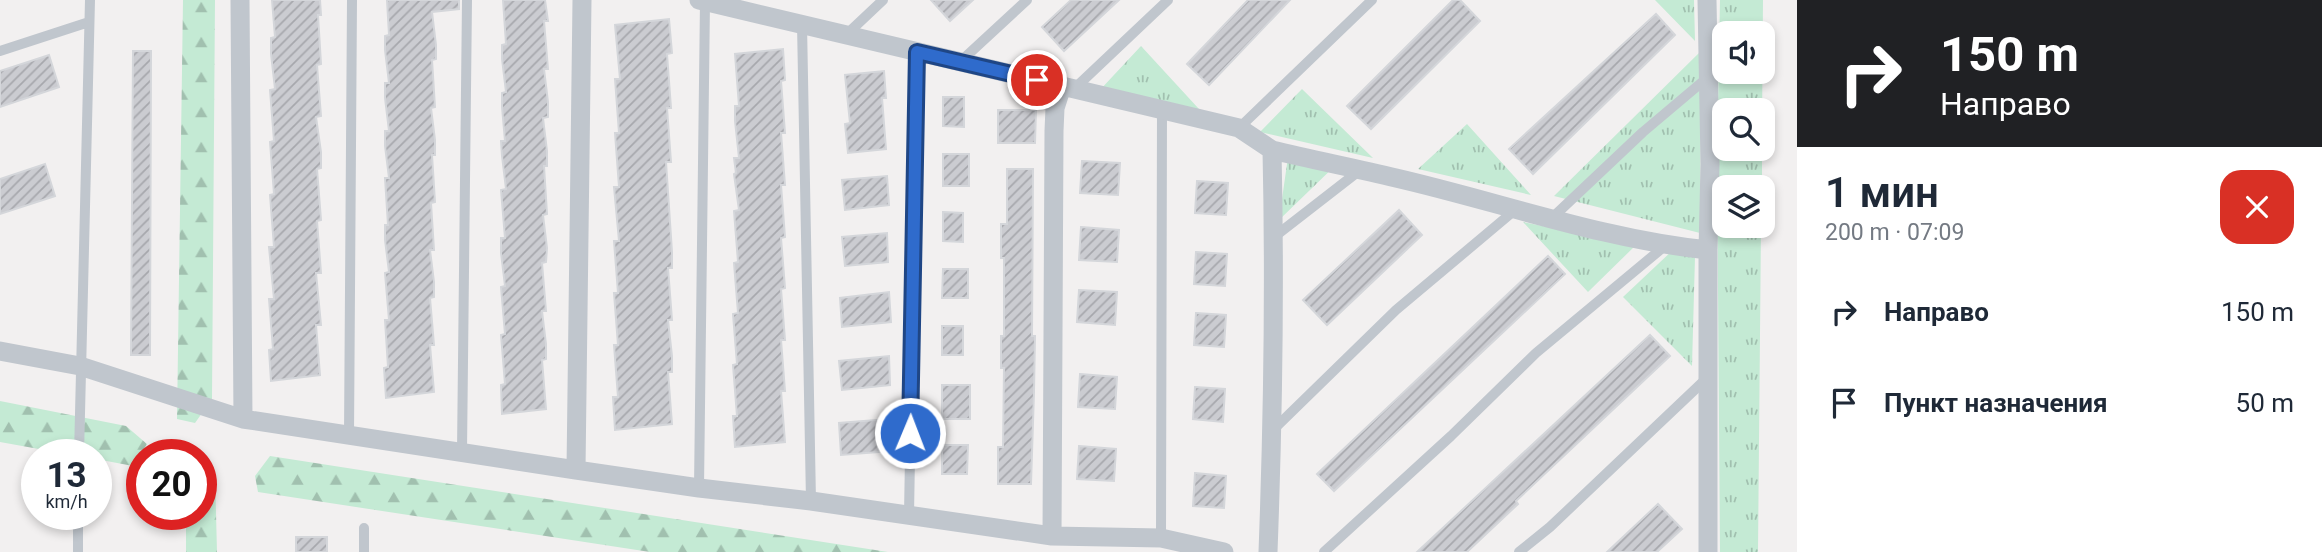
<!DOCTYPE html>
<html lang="ru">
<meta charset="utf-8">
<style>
:root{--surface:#fff;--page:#f2f2f3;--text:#1f2937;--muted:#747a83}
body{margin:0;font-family:Roboto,sans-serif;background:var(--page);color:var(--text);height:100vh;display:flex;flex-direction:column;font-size:26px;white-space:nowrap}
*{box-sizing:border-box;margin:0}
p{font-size:23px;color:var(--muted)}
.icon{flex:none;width:38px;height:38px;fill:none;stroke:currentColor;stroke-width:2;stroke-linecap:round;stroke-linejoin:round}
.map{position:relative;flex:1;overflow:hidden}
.side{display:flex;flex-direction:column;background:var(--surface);width:525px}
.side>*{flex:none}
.guide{background:#202124;color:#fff;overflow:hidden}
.fabs{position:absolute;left:1712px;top:21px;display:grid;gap:14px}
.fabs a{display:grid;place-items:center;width:63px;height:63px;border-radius:14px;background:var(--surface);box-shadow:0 4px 10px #0003;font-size:35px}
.speed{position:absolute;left:21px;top:439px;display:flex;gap:14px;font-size:35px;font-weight:700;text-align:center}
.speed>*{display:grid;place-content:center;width:91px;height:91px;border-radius:50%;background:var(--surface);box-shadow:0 4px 10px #0003;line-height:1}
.speed small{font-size:18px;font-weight:400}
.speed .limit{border:10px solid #d22;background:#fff;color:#111}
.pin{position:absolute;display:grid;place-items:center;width:60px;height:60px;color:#fff;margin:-30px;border:4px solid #fff;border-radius:50%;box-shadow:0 2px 7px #0007}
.me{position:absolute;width:77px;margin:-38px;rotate:1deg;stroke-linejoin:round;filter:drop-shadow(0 0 5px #0008)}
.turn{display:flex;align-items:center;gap:24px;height:147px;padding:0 28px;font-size:32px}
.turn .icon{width:91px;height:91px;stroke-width:2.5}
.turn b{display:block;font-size:49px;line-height:60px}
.round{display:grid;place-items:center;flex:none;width:74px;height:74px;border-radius:21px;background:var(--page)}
.overview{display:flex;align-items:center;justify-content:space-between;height:119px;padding:0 28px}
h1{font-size:42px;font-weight:600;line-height:52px}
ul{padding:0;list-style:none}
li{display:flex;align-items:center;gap:21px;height:91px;padding:0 28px}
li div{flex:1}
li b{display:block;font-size:26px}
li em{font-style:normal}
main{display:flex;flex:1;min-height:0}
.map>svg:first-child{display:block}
</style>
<main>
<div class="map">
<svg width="1797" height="552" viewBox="0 0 1797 552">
<defs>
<pattern id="grass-tufts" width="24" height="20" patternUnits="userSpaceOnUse" patternTransform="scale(1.75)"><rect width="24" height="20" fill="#c4ead4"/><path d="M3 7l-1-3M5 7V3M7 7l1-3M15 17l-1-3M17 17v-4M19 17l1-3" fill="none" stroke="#a1c0af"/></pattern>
<pattern id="forest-firs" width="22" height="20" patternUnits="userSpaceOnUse" patternTransform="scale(1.75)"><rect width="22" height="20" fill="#c4ead4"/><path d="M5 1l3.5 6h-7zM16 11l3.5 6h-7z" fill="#a1c0af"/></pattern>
<pattern id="building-hatch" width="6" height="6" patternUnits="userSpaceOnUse" patternTransform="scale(1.75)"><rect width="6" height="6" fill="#cbccd1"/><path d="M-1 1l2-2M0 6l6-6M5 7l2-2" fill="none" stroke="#a7a8ad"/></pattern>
</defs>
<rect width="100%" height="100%" fill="#f2f0f0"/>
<path fill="url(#grass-tufts)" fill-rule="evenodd" d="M1655 0H1694L1695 41Z
M1720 0H1763L1762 126V110H1724V149H1762V187H1724V226H1761L1758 552H1720L1717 157ZM1724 33H1762V72H1724Z
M1141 46 1210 121 1099 91Z
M1701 51 1700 233 1554 196Z
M1302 89 1373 158 1260 132Z
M1467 124 1531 195 1418 169Z
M1289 150 1341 160 1279 220Z
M1523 222 1636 245 1588 292Z
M1674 249 1695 257 1692 366 1623 297Z"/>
<path fill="url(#forest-firs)" d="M183 0H215L212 399 195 423 177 419Z
M0 401 126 426 147 444 133 466 96 459V455H72L0 442Z
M270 456 888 552H650L258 492 255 476Z
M215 473 217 552H186V515L201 514V476Z"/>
<path fill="url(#building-hatch)" stroke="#d4d6da" stroke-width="2" d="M272 0H320L321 15H318L321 64 317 65 321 116 316 117 321 152V168L317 169 321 220 317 221 321 273H316L321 325H316L320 375 271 381 269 350 273 349 269 299H274L269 247H274L270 195 274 194 270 142 274 141 270 90 275 89 271 54V38L275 37Z
M387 0H459V9L432 12 436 45V59L432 60 435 107 431 108 435 140V155H432L435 202 431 203 434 250H430L434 282V297L430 298 434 345H430L434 392 386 398 384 368 388 367 385 320H389L385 273 389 272 385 240V225H388L385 178H389L385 146V131H389L385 98V83H389L385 50V36L389 35Z
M503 0H545L548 21H544L548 69H544L548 102V117L543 118 547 151V166H544L547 214 543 215 547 248 546 262 542 263 546 311H542L546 344V359L542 360 546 409 502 414 501 385 505 384 501 335 505 334 501 287 505 286 501 253V238H505L501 190 506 189 502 156 501 141H505L502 107V93L506 92 502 59V45L506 44Z
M931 0H973L950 21Z
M1071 0H1119L1064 51 1042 27Z
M1248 0H1290L1209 85 1187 64Z
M1453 0H1460L1480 21 1371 129 1347 106Z
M1656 14 1675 35 1533 174 1509 149Z
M669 19 672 53 667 54 671 108H667L671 162H666L672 252V268H668L672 320H668L672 356V372H668L672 424 615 430 613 397H618L614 345H618L614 293H618L614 241H619L614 187H619L615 133H619L615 79H620L615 25Z
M783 49 785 80 781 81 785 133H781L785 185H781L785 237 781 238 785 288 781 289 785 340H781L785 391H781L785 442 735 447 733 416H737L733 365 737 364 733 314 738 313 734 263 738 262 734 211 739 210 734 174 736 173 734 158H739L735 121V106H739L735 54Z
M133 51H151L150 355H131Z
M49 55 59 87 0 107V71Z
M884 71 886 98H882L886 149 848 153 845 124 850 123 845 75Z
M943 97H964V127L943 126Z
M998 110H1036L1035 143H998Z
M943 154H969V186H943Z
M1082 161 1120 163 1118 195 1080 193Z
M45 164 55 196 0 214V179Z
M1007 169H1033L1032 336H1035L1034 392 1031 484H998V447H1003L1004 368H1001V336H1004V258H1001V224H1007Z
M887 176 889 205 845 210 842 180Z
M1197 181 1228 183 1226 215 1195 213Z
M1399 210 1422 235 1327 325 1303 300Z
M943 212 963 213V242L943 241Z
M1081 227 1119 230 1117 262 1079 260Z
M887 233 888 262 845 266 842 237Z
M1196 252 1227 254 1225 286 1194 284Z
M1548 256 1565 274 1334 491 1317 474Z
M943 269H968V298H942Z
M1079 290 1117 292 1115 325 1077 322Z
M889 292 891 322 842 327 840 298Z
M1196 313 1226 315 1224 347 1194 345Z
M942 326H963V355H942Z
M1650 335 1670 356 1516 501 1518 504 1467 552H1417Z
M889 356 890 385 842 390 839 361Z
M1080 374 1117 377 1115 409 1078 407Z
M942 385H970V419H942Z
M1195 387 1225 389 1223 422 1193 419Z
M888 419 891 451 841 455 839 423Z
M942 445H968L967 474H942Z
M1079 446 1116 449 1114 481 1077 479Z
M1195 473 1226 476 1224 508 1193 506Z
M1658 504 1682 529 1657 552H1607Z
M296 537H327V552H296Z"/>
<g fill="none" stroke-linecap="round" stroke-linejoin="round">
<path stroke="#c0c6cd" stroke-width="10" d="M802 24 811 501
M847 34 883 0
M0 51 89 22
M961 61 1027 0
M1075 88 1168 0
M1239 128 1372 0
M1552 218 1643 132 1707 78
M1274 237 1359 171
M1273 430 1396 310 1515 210
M349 435 352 0
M462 451 467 0
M79 455 90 0
M699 488 705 1
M909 515 917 52
M1161 538 1162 110
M78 552V514
M364 552V528
M1324 552 1451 436 1536 353 1666 245
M1519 552 1550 527 1706 379"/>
<path stroke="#c0c6cd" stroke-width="19" d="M240 0 243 419
M582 0 576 470 699 488 811 501 1052 536 1161 538 1224 552
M699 0 1062 86
M1707 0 1710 164 1708 250V552
M0 351 80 366 243 419 576 470
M1052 536 1054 131 1055 108 1062 86 1239 128 1272 150
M1268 552C1273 418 1275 284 1272 150 1313 160 1355 168 1396 178 1500 202 1602 239 1708 250"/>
</g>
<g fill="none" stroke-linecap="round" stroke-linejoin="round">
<g stroke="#1f4685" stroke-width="18">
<path id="route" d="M910 433 917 52 1037 80"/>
</g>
<use href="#route" stroke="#2f6bcc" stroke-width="12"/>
</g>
</svg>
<div class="fabs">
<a><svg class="icon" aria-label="sound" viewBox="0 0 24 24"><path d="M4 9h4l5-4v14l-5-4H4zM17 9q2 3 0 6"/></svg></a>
<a><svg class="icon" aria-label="search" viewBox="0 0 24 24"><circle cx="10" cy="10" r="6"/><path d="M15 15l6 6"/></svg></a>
<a><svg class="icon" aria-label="layers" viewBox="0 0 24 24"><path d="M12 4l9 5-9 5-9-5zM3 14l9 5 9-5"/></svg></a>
</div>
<div class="speed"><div>13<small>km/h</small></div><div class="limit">20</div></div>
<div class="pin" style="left:1037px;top:80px;background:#d93025"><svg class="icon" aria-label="arrive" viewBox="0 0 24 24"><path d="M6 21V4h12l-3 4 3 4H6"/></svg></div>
<svg class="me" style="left:910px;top:433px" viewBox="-20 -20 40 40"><circle r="17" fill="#2f6bcc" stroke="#fff" stroke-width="3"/><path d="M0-11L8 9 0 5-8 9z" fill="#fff"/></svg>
</div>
<section class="side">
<div class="guide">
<div class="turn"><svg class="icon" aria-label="right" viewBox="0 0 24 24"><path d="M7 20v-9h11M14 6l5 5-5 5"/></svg><div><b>150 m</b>Направо</div></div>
</div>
<div class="overview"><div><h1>1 мин</h1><p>200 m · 07:09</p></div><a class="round" style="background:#d93025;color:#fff"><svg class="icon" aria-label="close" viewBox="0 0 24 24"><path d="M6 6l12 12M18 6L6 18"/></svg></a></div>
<ul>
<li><svg class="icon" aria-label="right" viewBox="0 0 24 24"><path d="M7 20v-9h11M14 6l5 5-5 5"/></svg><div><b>Направо</b></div><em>150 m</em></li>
<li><svg class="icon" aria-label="arrive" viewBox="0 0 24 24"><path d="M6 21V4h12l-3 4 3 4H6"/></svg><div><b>Пункт назначения</b></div><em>50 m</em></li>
</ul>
</section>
</main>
